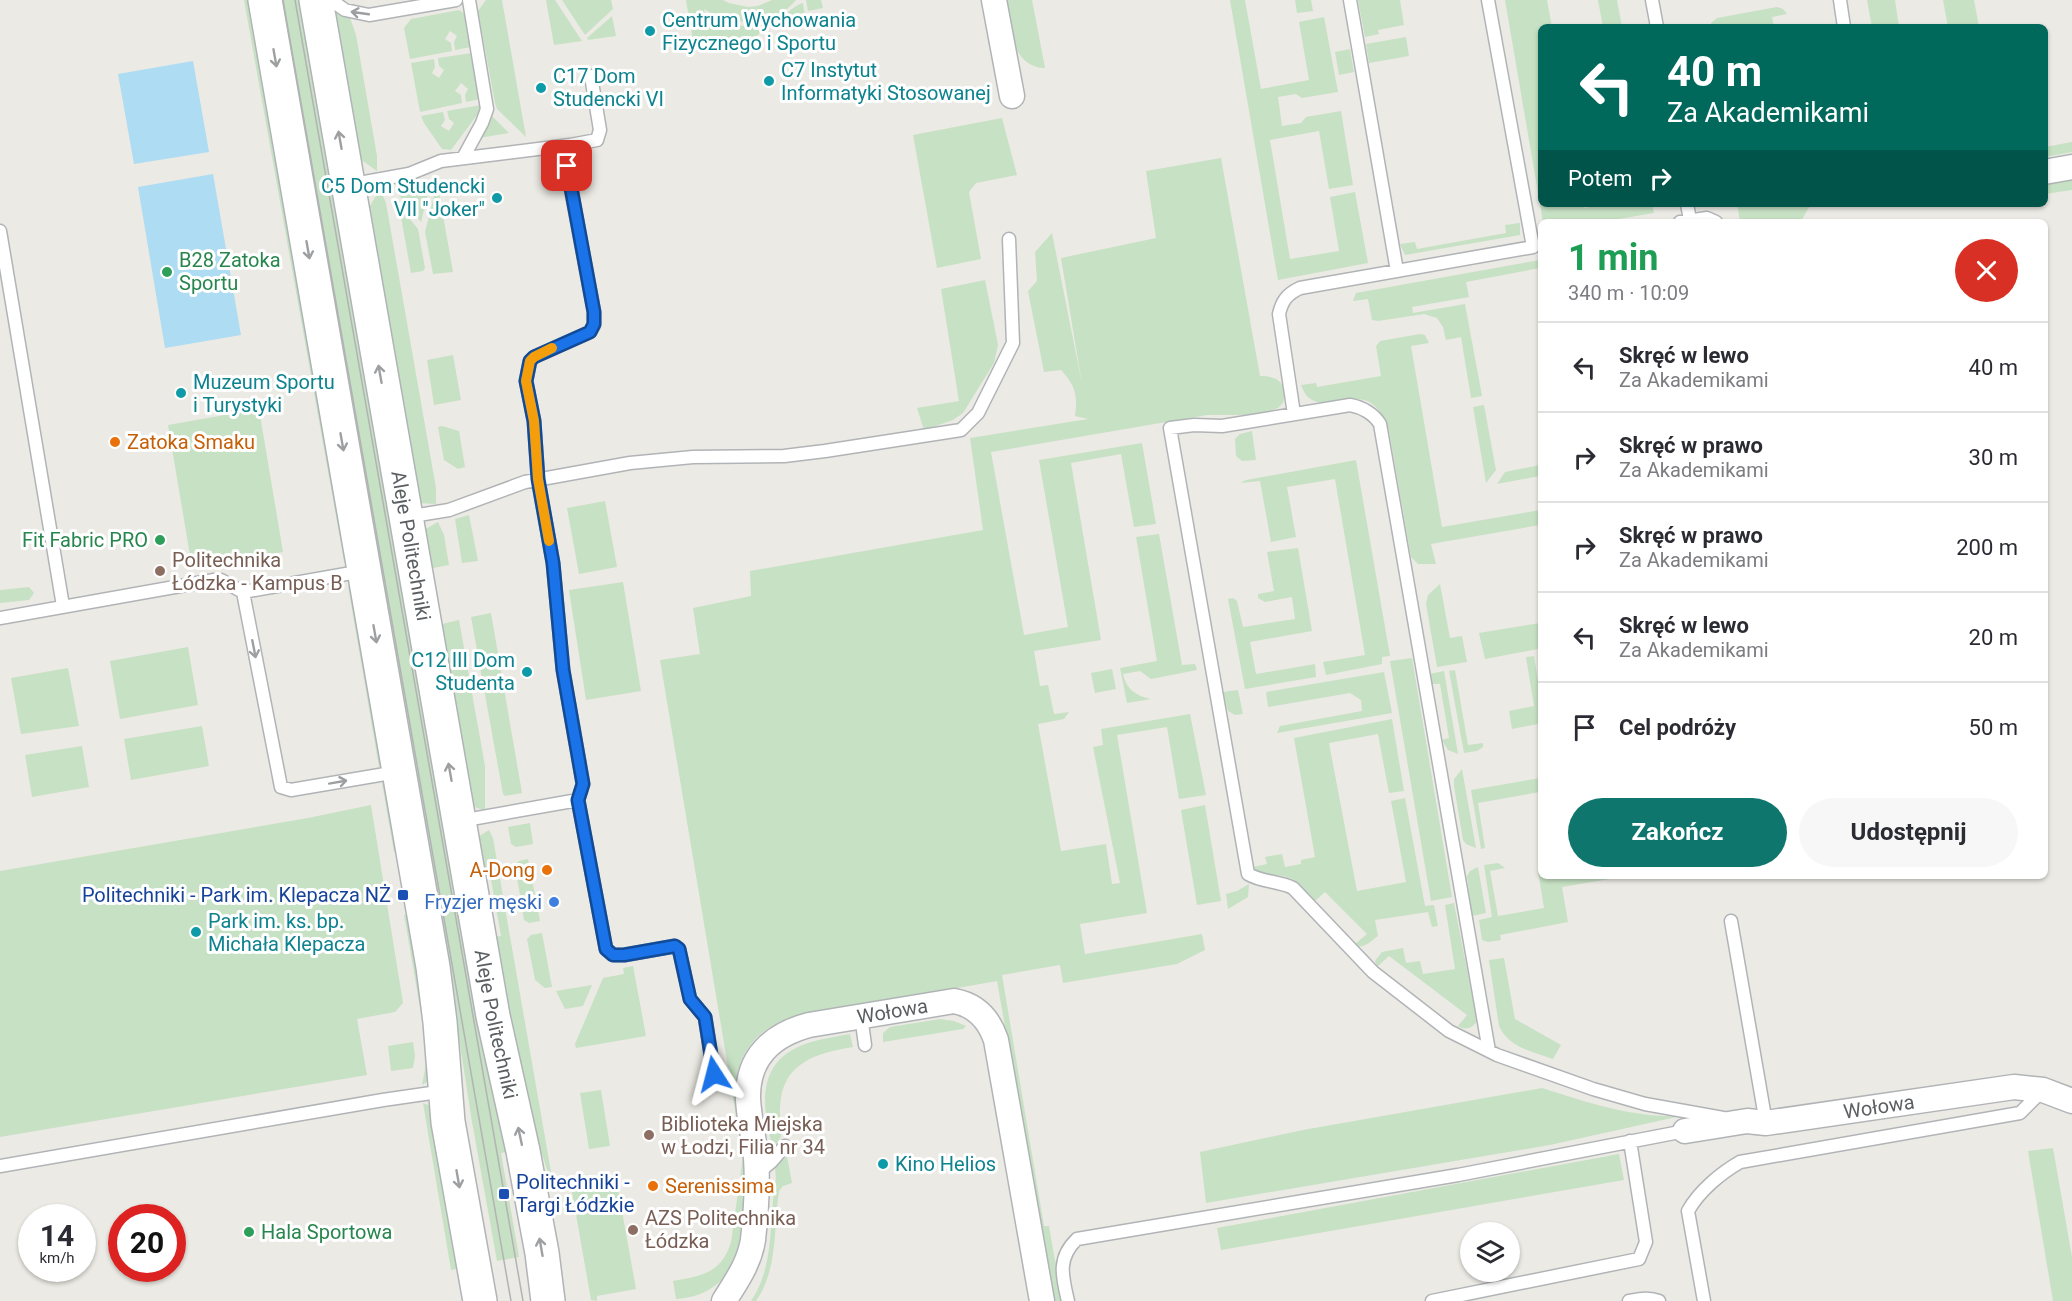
<!DOCTYPE html>
<html lang="pl">
<meta charset="utf-8">
<style>
:root{--surface:#fff;--page:#f7f7f7;--text:#2b2b33;--muted:#7c7c81;--line:#e1e1e2;--accent:#0f766e}
body{margin:0;font-family:Roboto,sans-serif;background:var(--page);color:var(--text);height:100vh;display:flex;flex-direction:column;font-size:22px;white-space:nowrap}
*{box-sizing:border-box;margin:0}
p{font-size:20px;color:var(--muted)}
.icon{flex:none;width:33px;height:33px;fill:none;stroke:currentColor;stroke-width:2;stroke-linecap:round;stroke-linejoin:round}
.map{position:relative;flex:1;overflow:hidden}
.side{position:absolute;left:1538px;top:219px;width:510px;height:660px;display:flex;flex-direction:column;background:var(--surface);border-radius:9px;box-shadow:0 2px 4px #0004}
.side>*{flex:none}
.hud{position:absolute;left:1538px;top:24px;width:510px;height:183px;border-radius:9px;box-shadow:0 2px 4px #0004;background:#00695c;color:#fff;overflow:hidden}
.fabs{position:absolute;left:1460px;top:1222px;display:grid;gap:12px}
.fabs a{display:grid;place-items:center;width:60px;height:60px;border-radius:50%;background:var(--surface);box-shadow:0 2px 4px #0004;font-size:30px}
.speed{position:absolute;left:18px;top:1204px;display:flex;gap:12px;font-size:30px;font-weight:700;text-align:center}
.speed>*{display:grid;place-content:center;width:78px;height:78px;border-radius:50%;background:var(--surface);box-shadow:0 2px 4px #0004;line-height:1}
.speed small{font-size:15px;font-weight:400}
.speed .limit{border:9px solid #d22;background:#fff;color:#111}
.pin{position:absolute;display:grid;place-items:center;width:51px;height:51px;color:#fff;margin:-26px;border-radius:12px;box-shadow:0 3px 9px #0006}
.me{position:absolute;width:66px;margin:-33px;rotate:351deg;stroke-linejoin:round;filter:drop-shadow(0 0 4px #0008)}
.turn{display:flex;align-items:center;gap:21px;height:126px;padding:0 30px;font-size:27px}
.turn .icon{width:78px;height:78px;stroke-width:2.5}
.turn b{display:block;font-size:42px;line-height:51px}
.then{display:flex;align-items:center;height:57px;padding:0 30px;background:#0003;gap:12px;font-size:22px}
.round{display:grid;place-items:center;flex:none;width:63px;height:63px;border-radius:32px;background:var(--page)}
.head{display:flex;align-items:center;justify-content:space-between;height:102px;padding:0 30px}
h1{font-size:36px;font-weight:700;line-height:45px;color:#1e9e55}
.cta{display:flex;gap:12px;margin-top:auto;padding:12px 30px}
.cta a{flex:1;height:69px;border-radius:36px;background:var(--accent);color:#fff;font-size:24px;font-weight:700;line-height:69px;text-align:center}
.cta a+a{background:var(--page);color:var(--text)}
ul{padding:0;list-style:none}
li{display:flex;align-items:center;gap:18px;height:90px;padding:0 30px;border-top:2px solid var(--line)}
li div{flex:1}
li b{display:block;font-size:22px}
li em{font-style:normal}
.map>svg:first-child{display:block}
</style>
<div class="map">
<svg width="2072" height="1301" viewBox="0 0 2072 1301">
<rect width="100%" height="100%" fill="#eceae4"/>
<path fill="#c7e1c4" d="M244 0H251L347 556 344 561Z
M277 0H303L511 1151 501 1153 519 1257 497 1261 472 1122 448 967Z
M486 0H502L526 137 497 109 495 103 478 11Z
M546 0H555L582 41 554 45Z
M562 0H611L613 9 585 35Z
M686 0H723L729 3 748 7 758 6 772 0H796C773 28 733 27 704 9L706 20C721 17 736 28 752 26 763 25 774 21 783 16 790 11 795 5 803 3L805 16 772 22 750 42 703 51 701 38 693 40Z
M806 0H821L823 8 808 11Z
M1003 0H1032L1045 68C1012 68 1008 24 1003 0Z
M1230 0H1245L1261 89 1309 80 1299 22 1324 17 1338 92 1302 98 1296 94 1278 97 1282 126 1301 123 1306 117 1341 111 1353 185 1329 189 1319 131 1270 140 1290 259 1339 251 1330 197 1355 192 1368 263 1278 280Z
M1295 0H1311L1313 11 1297 13Z
M1358 0H1400L1404 25 1378 30 1379 34 1365 37Z
M1505 0H1547L1552 27H1540V204H1583L1584 208 1610 204H1652L1654 213 1601 222H1543Z
M1598 0H1617L1622 27H1603Z
M1867 0H1895L1899 27H1872Z
M1943 0H1974L1979 27H1948Z
M1777 7 1783 9 1787 14 1772 17 1774 27H1726V25L1711 27V23L1717 18Z
M459 10 465 14 471 47 455 50 454 42 457 36 450 31 445 39 451 43 452 51 410 59 404 28 411 19Z
M335 11 350 18 356 35 377 156V171L360 159Z
M612 16 616 36 588 40 587 38Z
M1406 37 1409 56 1369 63 1366 44Z
M1350 49 1354 72 1339 75 1335 52Z
M472 53 480 99 466 102 465 95 468 89 461 83 455 91 461 95 462 103 420 112 411 63 434 59 435 67 432 73 439 78 444 70 439 66 438 58Z
M481 105 477 115 451 150 442 149 424 123 421 116 443 112 445 120 441 126 449 131 454 123 449 119 447 111Z
M492 116 509 133 479 138Z
M1002 118 1017 175 976 183 969 192 981 259 937 268 913 135Z
M2072 142V152L2045 157V147Z
M1221 158 1260 376C1278 376 1288 383 1283 403L1278 408 1267 412 1248 415H1207L991 452 1024 635 1068 627 1039 460 1142 443 1156 524 1134 527 1121 454 1071 463 1101 640 1034 651 1040 686 1048 685 1054 714 1069 712 1064 719 1038 724 1061 851 1106 844 1112 884 1120 883 1093 747 1103 745 1101 729 1190 714 1206 795 1179 799 1167 727 1117 735 1147 913 1080 924 1085 954 1202 934 1205 950 1177 964 1063 983 1060 965 1002 975 1044 1226H1049L1062 1301H1053L997 981 788 1018C765 1027 746 1043 739 1068 731 1094 742 1122 744 1149 746 1167 745 1185 744 1203 742 1250 733 1295 676 1299L673 1281C701 1276 722 1273 731 1242L743 1157 660 660 700 654 693 608 751 596 750 571 983 530 970 438 1088 419 1075 416C1078 395 1075 385 1061 370L1044 372 1028 291 1037 281 1035 252 1052 233 1082 384 1061 258 1156 238 1146 171Z
M2072 176V190L2045 194 2044 180Z
M438 187 453 272 433 274 425 232 436 188Z
M380 189 386 203 436 488V504L417 503 367 211Z
M429 189 421 222 398 194Z
M1737 204H1811L1801 221 1794 222H1740Z
M399 206 418 229 425 268 423 271 411 273Z
M1520 223V235L1405 255 1400 244 1415 242 1417 249 1506 233 1505 225Z
M1540 260V268L1466 282 1469 297 1412 307 1413 313 1465 304 1482 396 1471 398 1461 337 1446 340 1443 327 1437 318 1424 314 1378 321 1372 320 1368 299 1353 301 1356 293Z
M985 280 998 345 994 363 963 413 953 420 924 430 917 408 959 401 941 289Z
M1420 334 1425 335 1429 343 1411 346 1442 527 1540 510V525L1431 544 1436 564H1418L1411 557 1389 431C1370 372 1333 416 1309 398 1305 395 1303 390 1301 385L1316 383 1317 387 1381 376 1376 346 1380 341Z
M453 355 461 400 434 405 427 360Z
M1484 405 1496 470 1486 483 1473 407Z
M259 409 283 552 192 567 168 425Z
M442 426 459 431 465 467 458 469 444 460 438 427Z
M1252 431 1256 460 1242 461 1236 456 1235 439 1240 434Z
M1356 460 1390 656 1382 657V664L1326 675 1323 662 1365 655 1335 479 1287 487 1296 537 1271 542 1260 481 1240 483 1246 480Z
M1540 465V476L1497 484 1505 472Z
M605 501 617 567 579 574 567 508Z
M469 515 478 561 462 563 455 519Z
M438 522 444 535 449 565 428 569 422 531Z
M1159 534 1182 665 1195 664 1197 670 1151 679 1140 671 1123 674C1126 689 1136 696 1151 699L1127 703 1120 668 1157 661 1136 537Z
M1298 548 1312 631 1250 642 1256 674 1315 664 1316 677 1245 689 1228 599 1233 598 1237 601 1243 627 1295 619 1292 597 1265 602 1258 598V594L1274 591 1267 552Z
M623 582 641 691 586 700 569 590Z
M1440 584 1450 638 1462 636 1467 662 1437 667 1426 604 1428 595Z
M348 586 352 589 382 765 379 767Z
M29 587 34 593 29 600 0 603V590Z
M491 613 522 793 505 796 503 794 471 617Z
M459 620 485 766V809C479 810 475 807 470 803L438 625Z
M1540 623V660L1538 649 1485 659 1479 633Z
M188 647 198 705 120 719 110 661Z
M1534 656 1540 693V737L1538 724 1512 729 1509 711 1534 706 1526 657Z
M1412 658 1452 897 1431 901 1390 661Z
M68 668 79 726 21 734 11 678Z
M1112 669 1116 689 1095 693 1091 673Z
M1455 670 1468 745 1483 743V747L1477 751 1464 753 1449 671Z
M1444 671 1458 754 1448 750 1442 740 1449 738 1440 684H1432L1430 674Z
M1384 672 1392 713 1277 733 1280 726 1362 711 1361 700 1350 693 1268 707 1266 692Z
M1238 690 1243 714 1235 715 1228 711 1223 692Z
M1392 719 1404 791 1389 793 1378 734 1329 743 1357 891 1406 882 1391 801 1405 798 1425 906 1434 905 1438 926 1432 927 1428 912 1375 920 1378 936C1371 941 1363 950 1354 945L1367 934 1325 892 1314 902C1307 893 1300 883 1289 878 1276 872 1262 878 1253 867L1267 864 1265 857 1282 854 1285 867 1301 864V860L1315 857 1294 738Z
M202 726 209 766 131 780 124 739Z
M82 746 89 787 32 797 25 755Z
M1462 769 1476 848 1466 844 1463 840 1454 786V779Z
M1540 778V792L1478 803 1485 848 1481 849 1471 790Z
M382 783 387 785 399 851 394 852Z
M371 805 403 1003 395 1012 357 1019 367 1075 0 1137V871L308 818Z
M1205 805 1221 901 1197 905 1181 810Z
M530 823 533 844 516 847 511 844 508 827Z
M489 830 493 838 503 896 494 897 491 879 483 880 478 837Z
M528 859 540 921 529 923 524 920 515 865 519 861Z
M1498 863 1505 868 1490 871 1498 916 1544 908 1538 871 1540 870V876H1627L1562 887 1568 922 1500 935 1501 940 1488 942 1482 940 1479 920 1492 917 1484 865Z
M1478 867 1486 913 1472 916 1467 876 1470 871Z
M1249 884 1248 897 1228 909 1226 894 1237 891Z
M504 902 554 1189C524 1108 509 1022 493 937L501 936 495 903Z
M1454 903 1477 1021C1473 1028 1465 1031 1458 1026L1467 1015 1389 956 1377 967 1375 961 1382 952 1403 948 1406 963 1420 961 1423 974 1455 969 1445 905Z
M410 914 429 1030 431 1075 427 1082 422 1085 428 1054 404 915Z
M542 933 552 987 545 988 535 980 527 939 531 935Z
M1504 958 1515 1019 1561 1045 1553 1059C1532 1051 1509 1048 1499 1026L1489 960Z
M633 966 646 1036 576 1048 575 1044 603 978 624 974 623 968Z
M592 985 583 1006 565 1009 556 991Z
M940 1019 954 1021 966 1026 963 1029 883 1042V1033L890 1027Z
M850 1034 853 1047C816 1053 781 1063 780 1108 779 1130 788 1130 772 1151 771 1135 765 1118 765 1101 766 1047 809 1041 850 1034Z
M413 1042 415 1056 413 1068 391 1071 388 1046Z
M1542 1088C1587 1102 1632 1118 1681 1116L1550 1145 1206 1203 1200 1152 1303 1130Z
M601 1090 610 1146 589 1149 580 1093Z
M423 1103 431 1106 461 1268 451 1270Z
M2053 1148 2072 1257V1301H2053L2028 1151Z
M1619 1154 1624 1180 1221 1250 1217 1228Z
M787 1156 792 1183 783 1186 779 1191C773 1229 779 1267 756 1301H751C776 1263 768 1221 776 1178L775 1167Z
M616 1178 636 1289 597 1296V1301L591 1300 571 1186Z"/>
<path fill="#addcf3" d="M193 61 209 152 134 164 118 74Z
M213 174 241 335 165 348 138 187Z"/>
<g fill="none" stroke-linecap="round" stroke-linejoin="round">
<g stroke="#b1b4b7" stroke-width="15">
<path id="service" d="M331 0 345 10 369 15 456 0
M1350 0 1397 271
M1652 0 1657 27
M1840 0 1844 27
M563 146 594 312V325L590 332 534 357 530 361 526 381 534 421 538 479 553 563 563 670 583 784 578 800 606 949 613 955H624L675 946 679 949 690 999 705 1017 714 1074
M463 158 482 123 487 109 469 0
M348 185 409 174 441 161 570 145 597 140 600 130 591 76
M1687 204 1690 220
M1680 222 1707 218 1716 222
M0 231 63 606
M1294 414 1279 314C1282 301 1287 294 1300 288L1533 247 1488 0
M406 517 449 510 525 482 630 463 693 457 784 456 825 451 961 430 978 413 1013 343 1009 239
M243 592 281 787 291 790 397 772
M0 618 214 580H221L243 592 363 571
M460 821 578 800
M1731 921 1766 1123
M861 1016 865 1045
M1489 1051 1380 424C1374 414 1362 407 1350 405L1222 426 1194 425 1170 428 1248 874C1261 882 1279 881 1293 888L1373 972 1449 1031 1497 1055 1593 1089 1645 1104 1723 1118
M0 1166 383 1100 445 1091
M757 1174 771 1162 785 1146
M1068 1301C1062 1276 1057 1258 1077 1239L1458 1175 1685 1131
M1432 1301 1639 1259 1646 1242 1630 1141
M1629 1301C1640 1299 1649 1297 1659 1301
M1704 1301 1688 1211C1699 1191 1721 1173 1740 1162L2020 1113 2043 1090"/>
</g>
<g stroke="#b1b4b7" stroke-width="27">
<g id="minor">
<path d="M994 0 1012 96"/>
<path d="M2044 172 2072 167"/>
<path id="s1" d="M1685 1131 1747 1121 1766 1123 2014 1087 2043 1090 2072 1101"/>
<path id="s2" d="M724 1301C737 1280 749 1264 753 1240 756 1213 758 1184 756 1158 754 1138 749 1118 748 1099 747 1057 772 1035 809 1025L954 1001C976 1005 989 1019 996 1040L1042 1301"/>
</g>
</g>
<g stroke="#b0b4b7" stroke-width="36">
<g id="secondary">
<path d="M265 0 433 967 440 1022 448 1122 480 1301"/>
<path id="s3" d="M316 0 493 1016 523 1151 542 1253 548 1301"/>
</g>
</g>
<use href="#service" stroke="#fff" stroke-width="12"/>
<use href="#minor" stroke="#fff" stroke-width="24"/>
<use href="#secondary" stroke="#fff" stroke-width="33"/>
<path stroke="#b2b3b3" stroke-width="1.5" d="M283 0 511 1301
M295 0 523 1301"/>
</g>
<defs><path id="oneway-shaft" d="M-6 0H5M1.5-3L5.5 0L1.5 3" fill="none" stroke-width="1.6" stroke-linecap="round" stroke-linejoin="round" transform="scale(1.5)"/></defs>
<g stroke="#9d9fa1">
<use href="#oneway-shaft" transform="translate(360 13) rotate(-172)"/>
<use href="#oneway-shaft" transform="translate(275 58) rotate(80)"/>
<use href="#oneway-shaft" transform="translate(340 140) rotate(-100)"/>
<use href="#oneway-shaft" transform="translate(308 250) rotate(80)"/>
<use href="#oneway-shaft" transform="translate(380 374) rotate(-100)"/>
<use href="#oneway-shaft" transform="translate(342 442) rotate(80)"/>
<use href="#oneway-shaft" transform="translate(375 634) rotate(80)"/>
<use href="#oneway-shaft" transform="translate(254 649) rotate(79)"/>
<use href="#oneway-shaft" transform="translate(450 772) rotate(-100)"/>
<use href="#oneway-shaft" transform="translate(338 782) rotate(-10)"/>
<use href="#oneway-shaft" transform="translate(520 1136) rotate(-102)"/>
<use href="#oneway-shaft" transform="translate(458 1179) rotate(80)"/>
<use href="#oneway-shaft" transform="translate(541 1247) rotate(-100)"/>
</g>
<g fill="none" stroke-linecap="round" stroke-linejoin="round">
<g stroke="#114b97" stroke-width="15">
<path id="route" d="M567 166 594 312V324L590 332 534 357 530 361 526 381 534 421 538 479 553 563 563 670 583 784 578 800 606 949 613 955H624L675 946 679 949 690 999 705 1017 714 1074"/>
</g>
<use href="#route" stroke="#1a73e8" stroke-width="10"/>
<path stroke="#f59e0b" stroke-width="10" d="M549 541 538 479 534 421 526 381 530 361 534 357 552 348"/>
</g>
<g fill="#0f9aa8" stroke="#fff" stroke-width="2">
<circle cx="650" cy="31" r="6"/>
<circle cx="769" cy="81" r="6"/>
<circle cx="541" cy="88" r="6"/>
<circle cx="497" cy="198" r="6"/>
<circle cx="181" cy="393" r="6"/>
<circle cx="527" cy="672" r="6"/>
<circle cx="196" cy="932" r="6"/>
<circle cx="883" cy="1164" r="6"/>
</g>
<g fill="#2e9e5b" stroke="#fff" stroke-width="2">
<circle cx="167" cy="272" r="6"/>
<circle cx="160" cy="540" r="6"/>
<circle cx="249" cy="1232" r="6"/>
</g>
<g fill="#e8710a" stroke="#fff" stroke-width="2">
<circle cx="115" cy="442" r="6"/>
<circle cx="547" cy="870" r="6"/>
<circle cx="653" cy="1186" r="6"/>
</g>
<g fill="#8d6e63" stroke="#fff" stroke-width="2">
<circle cx="160" cy="571" r="6"/>
<circle cx="649" cy="1135" r="6"/>
<circle cx="633" cy="1230" r="6"/>
</g>
<g fill="#1a4fb4" stroke="#fff" stroke-width="2">
<rect x="397" y="889" width="12" height="12" rx="3"/>
<rect x="498" y="1188" width="12" height="12" rx="3"/>
</g>
<circle fill="#3f7fe0" stroke="#fff" stroke-width="2" cx="554" cy="902" r="6"/>
<g text-anchor="middle" dominant-baseline="central" stroke-width="6" stroke-linejoin="round" paint-order="stroke">
<g font-size="20" fill="#0d838f" stroke="#fff" text-anchor="start">
<text x="662" y="20">Centrum Wychowania<tspan x="662" dy="23">Fizycznego i Sportu</tspan></text>
<text x="781" y="70">C7 Instytut<tspan x="781" dy="23">Informatyki Stosowanej</tspan></text>
<text x="553" y="76">C17 Dom<tspan x="553" dy="23">Studencki VI</tspan></text>
<text x="485" y="186" text-anchor="end">C5 Dom Studencki<tspan x="485" dy="23">VII "Joker"</tspan></text>
<text x="193" y="382">Muzeum Sportu<tspan x="193" dy="23">i Turystyki</tspan></text>
<text x="515" y="660" text-anchor="end">C12 III Dom<tspan x="515" dy="23">Studenta</tspan></text>
<text x="208" y="921">Park im. ks. bp.<tspan x="208" dy="23">Michała Klepacza</tspan></text>
<text x="895" y="1164">Kino Helios</text>
</g>
<g font-size="20" fill="#27864d" stroke="#fff" text-anchor="start">
<text x="179" y="260">B28 Zatoka<tspan x="179" dy="23">Sportu</tspan></text>
<text x="148" y="540" text-anchor="end">Fit Fabric PRO</text>
<text x="261" y="1232">Hala Sportowa</text>
</g>
<g font-size="20" fill="#c56008" stroke="#fff" text-anchor="start">
<text x="127" y="442">Zatoka Smaku</text>
<text x="535" y="870" text-anchor="end">A-Dong</text>
<text x="665" y="1186">Serenissima</text>
</g>
<g font-size="20" fill="#5c5f62" stroke="#fff">
<text stroke="none"><textPath href="#s3" startOffset="554">Aleje Politechniki</textPath></text>
<text stroke="none"><textPath href="#s2" startOffset="399">Wołowa</textPath></text>
<text stroke="none"><textPath href="#s3" startOffset="1040">Aleje Politechniki</textPath></text>
<text stroke="none"><textPath href="#s1" startOffset="196">Wołowa</textPath></text>
</g>
<g font-size="20" fill="#785e54" stroke="#fff" text-anchor="start">
<text x="172" y="560">Politechnika<tspan x="172" dy="23">Łódzka - Kampus B</tspan></text>
<text x="661" y="1124">Biblioteka Miejska<tspan x="661" dy="23">w Łodzi, Filia nr 34</tspan></text>
<text x="645" y="1218">AZS Politechnika<tspan x="645" dy="23">Łódzka</tspan></text>
</g>
<g font-size="20" fill="#164399" stroke="#fff" text-anchor="end">
<text x="391" y="895">Politechniki - Park im. Klepacza NŻ</text>
<text x="516" y="1182" text-anchor="start">Politechniki -<tspan x="516" dy="23">Targi Łódzkie</tspan></text>
</g>
<g font-size="20" fill="#366cbe" stroke="#fff" text-anchor="end">
<text x="542" y="902">Fryzjer męski</text>
</g>
</g>
</svg>
<div class="fabs">
<a><svg class="icon" aria-label="layers" viewBox="0 0 24 24"><path d="M12 4l9 5-9 5-9-5zM3 14l9 5 9-5"/></svg></a>
</div>
<div class="speed"><div>14<small>km/h</small></div><div class="limit">20</div></div>
<div class="pin" style="left:567px;top:166px;background:#d93025"><svg class="icon" aria-label="arrive" viewBox="0 0 24 24"><path d="M6 21V4h12l-3 4 3 4H6"/></svg></div>
<svg class="me" style="left:714px;top:1074px" viewBox="-20 -20 40 40"><path d="M0-17L14 15 0 8-14 15z" fill="#1a73e8" stroke="#fff" stroke-width="4"/></svg>
<div class="hud">
<div class="turn"><svg class="icon" aria-label="left" viewBox="0 0 24 24"><path d="M17 20v-9H6M10 6l-5 5 5 5"/></svg><div><b>40 m</b>Za Akademikami</div></div>
<div class="then">Potem<svg class="icon" aria-label="right" viewBox="0 0 24 24"><path d="M7 20v-9h11M14 6l5 5-5 5"/></svg></div>
</div>
<section class="side">
<div class="head"><div><h1>1 min</h1><p>340 m · 10:09</p></div><a class="round" style="background:#d93025;color:#fff"><svg class="icon" aria-label="close" viewBox="0 0 24 24"><path d="M6 6l12 12M18 6L6 18"/></svg></a></div>
<ul>
<li><svg class="icon" aria-label="left" viewBox="0 0 24 24"><path d="M17 20v-9H6M10 6l-5 5 5 5"/></svg><div><b>Skręć w lewo</b><p>Za Akademikami</p></div><em>40 m</em></li>
<li><svg class="icon" aria-label="right" viewBox="0 0 24 24"><path d="M7 20v-9h11M14 6l5 5-5 5"/></svg><div><b>Skręć w prawo</b><p>Za Akademikami</p></div><em>30 m</em></li>
<li><svg class="icon" aria-label="right" viewBox="0 0 24 24"><path d="M7 20v-9h11M14 6l5 5-5 5"/></svg><div><b>Skręć w prawo</b><p>Za Akademikami</p></div><em>200 m</em></li>
<li><svg class="icon" aria-label="left" viewBox="0 0 24 24"><path d="M17 20v-9H6M10 6l-5 5 5 5"/></svg><div><b>Skręć w lewo</b><p>Za Akademikami</p></div><em>20 m</em></li>
<li><svg class="icon" aria-label="arrive" viewBox="0 0 24 24"><path d="M6 21V4h12l-3 4 3 4H6"/></svg><div><b>Cel podróży</b></div><em>50 m</em></li>
</ul>
<div class="cta"><a>Zakończ</a><a>Udostępnij</a></div>
</section>
</div>
